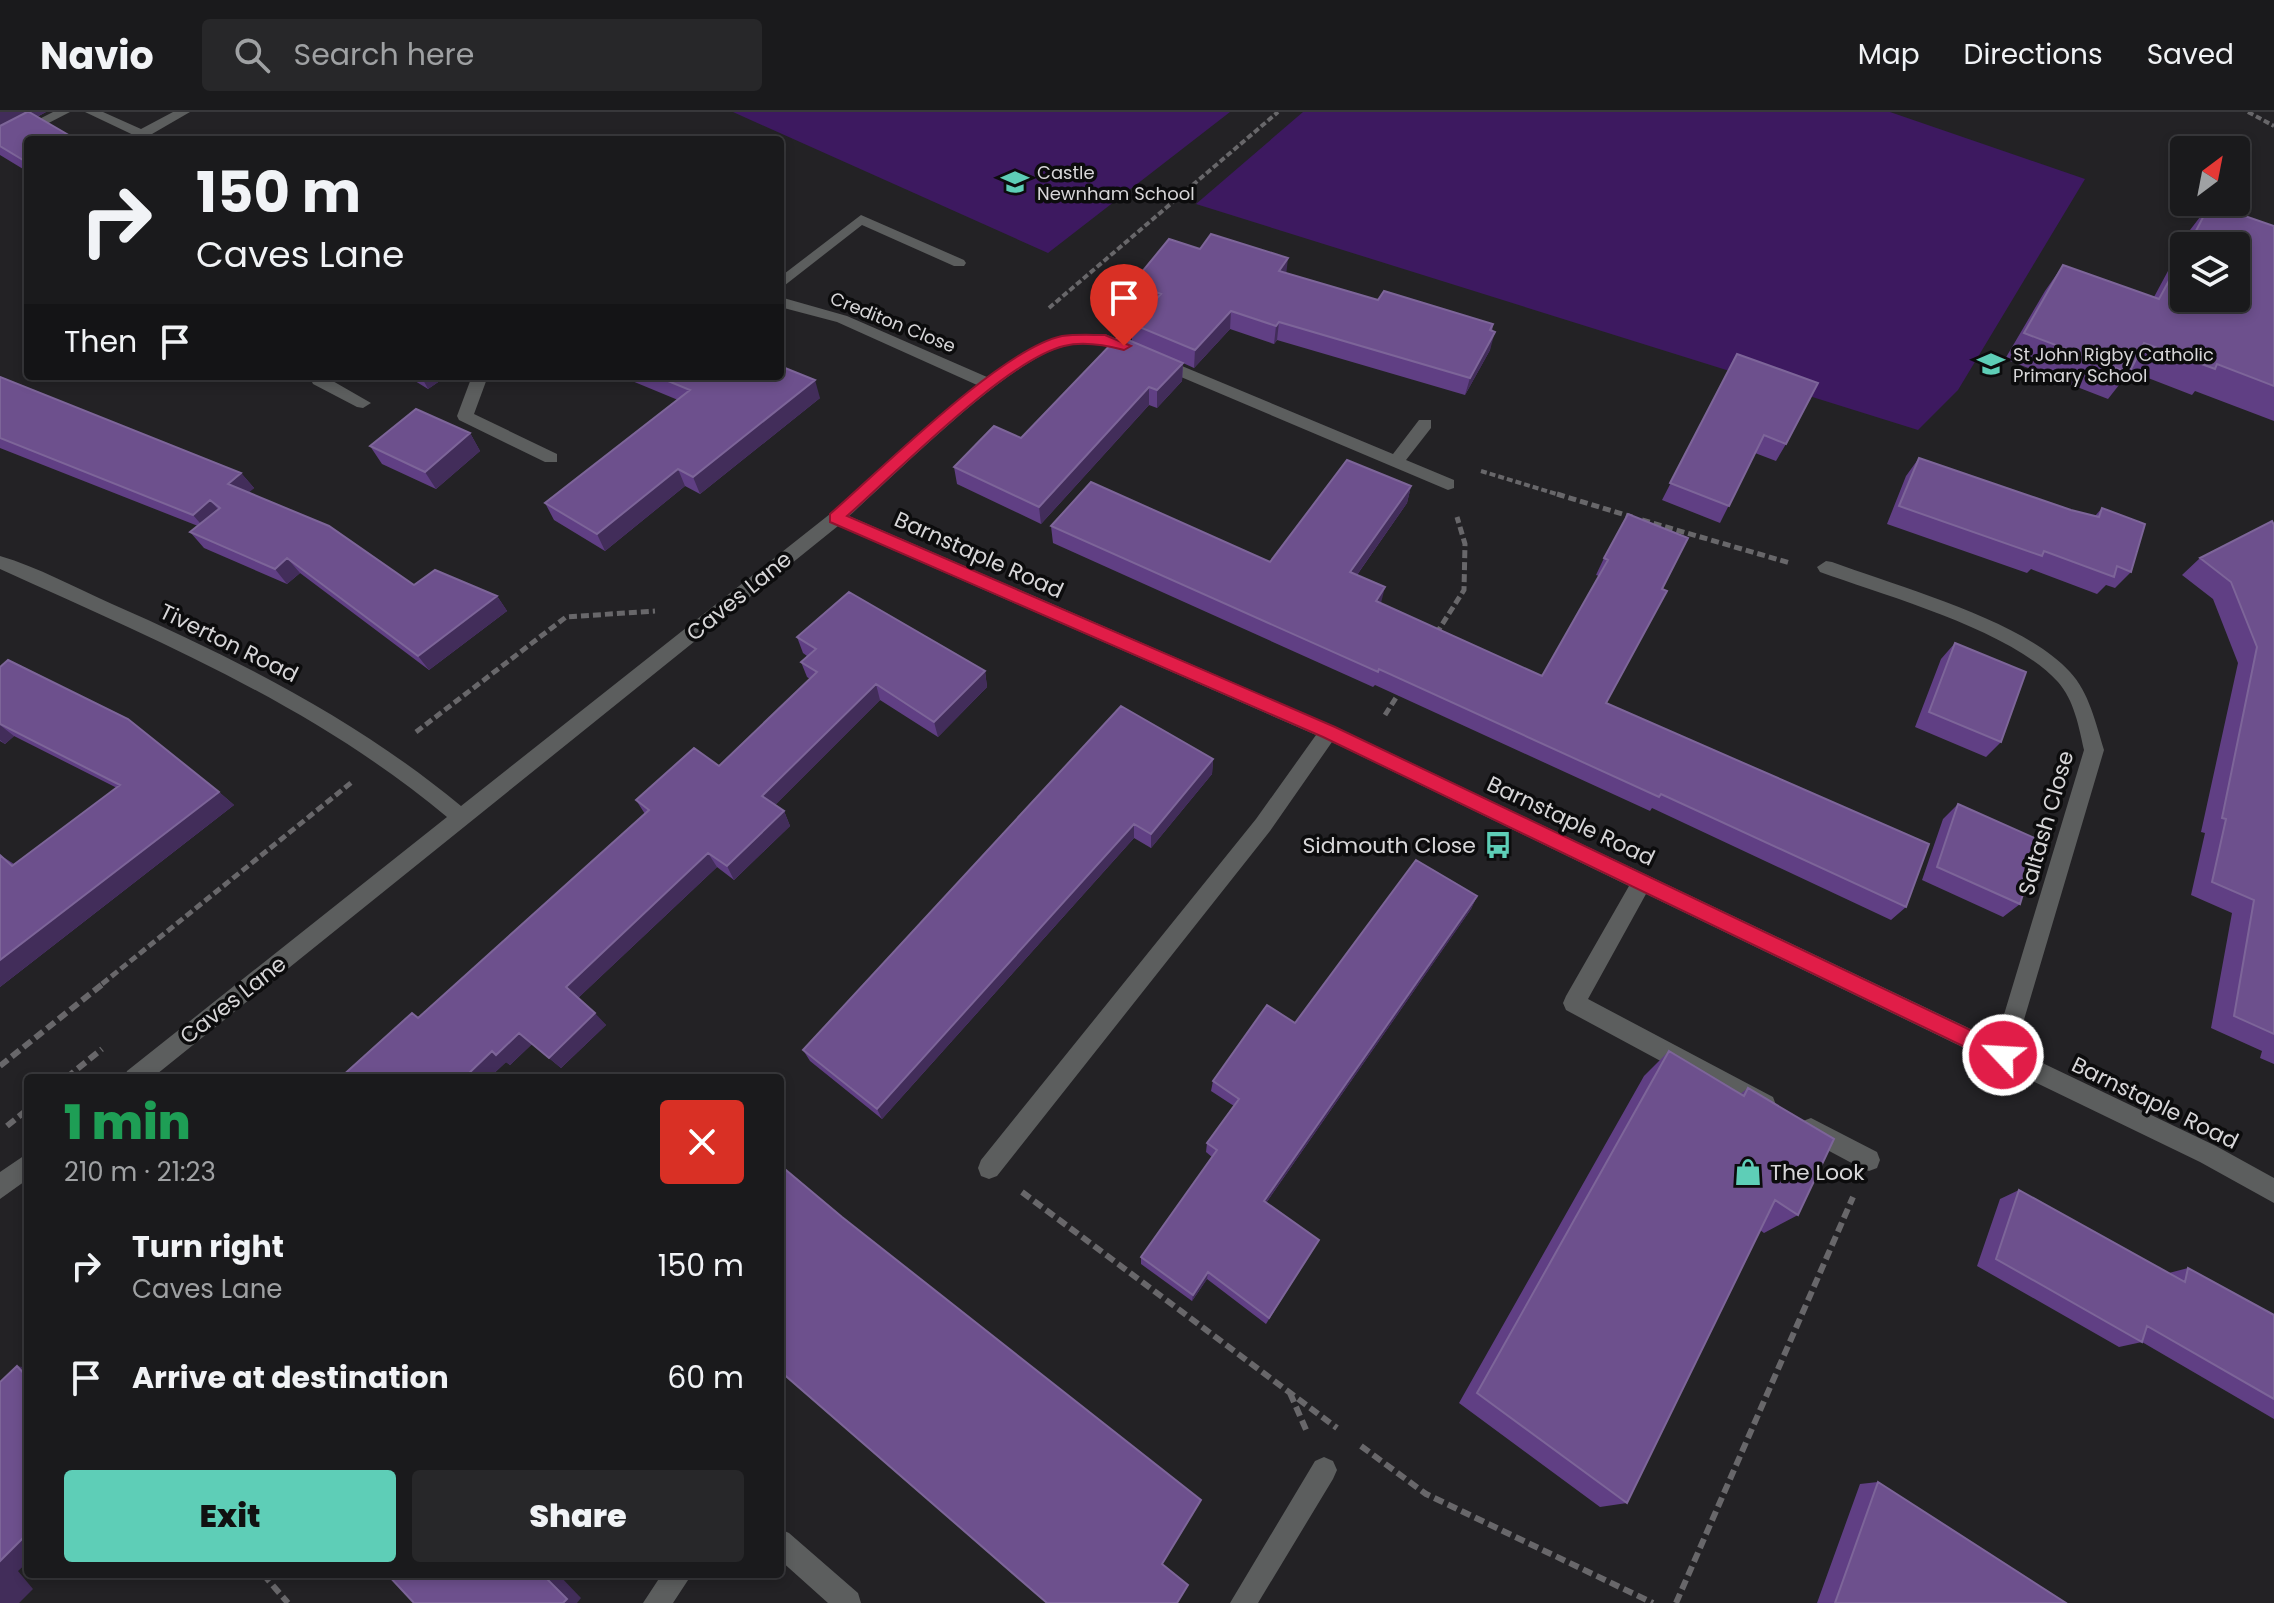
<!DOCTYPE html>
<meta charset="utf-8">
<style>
:root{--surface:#1a1a1c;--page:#272729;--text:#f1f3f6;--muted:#9fa1a3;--line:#38383b;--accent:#5eceb7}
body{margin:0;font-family:Poppins,sans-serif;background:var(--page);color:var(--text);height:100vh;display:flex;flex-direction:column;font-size:30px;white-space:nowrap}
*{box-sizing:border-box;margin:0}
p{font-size:26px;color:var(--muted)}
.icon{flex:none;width:44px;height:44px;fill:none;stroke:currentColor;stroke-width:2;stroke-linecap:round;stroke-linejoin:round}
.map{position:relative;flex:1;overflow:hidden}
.drawer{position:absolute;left:24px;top:962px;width:760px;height:504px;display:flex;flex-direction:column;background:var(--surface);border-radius:8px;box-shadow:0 4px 12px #0003,0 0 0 2px var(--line)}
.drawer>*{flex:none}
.top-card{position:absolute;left:24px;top:24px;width:760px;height:244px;border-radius:8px;box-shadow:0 4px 12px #0003,0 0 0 2px var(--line);background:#1a1a1c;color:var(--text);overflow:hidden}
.needle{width:52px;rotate:32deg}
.tools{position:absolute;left:2170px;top:24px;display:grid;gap:16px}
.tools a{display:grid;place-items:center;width:80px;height:80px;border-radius:8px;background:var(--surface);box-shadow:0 4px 12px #0003,0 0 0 2px var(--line);font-size:40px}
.pin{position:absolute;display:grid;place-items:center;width:68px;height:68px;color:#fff;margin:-82px -34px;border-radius:50% 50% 50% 0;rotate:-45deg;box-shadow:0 0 8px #0007}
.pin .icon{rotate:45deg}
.me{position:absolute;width:88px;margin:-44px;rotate:295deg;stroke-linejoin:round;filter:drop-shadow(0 0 6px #0008)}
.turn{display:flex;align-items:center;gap:28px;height:168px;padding:0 40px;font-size:36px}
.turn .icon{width:104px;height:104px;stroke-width:2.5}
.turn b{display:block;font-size:56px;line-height:68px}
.then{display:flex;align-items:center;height:76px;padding:0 40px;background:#0003;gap:16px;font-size:30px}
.round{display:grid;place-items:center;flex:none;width:84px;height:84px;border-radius:8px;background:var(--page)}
.summary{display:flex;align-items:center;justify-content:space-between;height:136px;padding:0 40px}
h1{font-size:48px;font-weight:800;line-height:60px;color:#1e9e55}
.cta{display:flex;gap:16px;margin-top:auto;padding:16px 40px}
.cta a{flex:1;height:92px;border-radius:8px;background:var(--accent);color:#111;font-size:32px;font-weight:800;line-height:92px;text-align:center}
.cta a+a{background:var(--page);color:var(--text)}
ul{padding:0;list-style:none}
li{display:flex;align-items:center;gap:24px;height:112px;padding:0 40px}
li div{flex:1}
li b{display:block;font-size:30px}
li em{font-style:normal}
header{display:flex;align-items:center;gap:48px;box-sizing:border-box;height:112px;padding:0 40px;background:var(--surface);border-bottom:2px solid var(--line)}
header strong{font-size:38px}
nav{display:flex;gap:44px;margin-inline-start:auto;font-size:28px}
.search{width:560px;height:72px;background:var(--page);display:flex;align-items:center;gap:20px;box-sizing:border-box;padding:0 28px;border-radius:8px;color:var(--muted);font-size:30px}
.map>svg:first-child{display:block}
</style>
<header>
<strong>Navio</strong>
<div class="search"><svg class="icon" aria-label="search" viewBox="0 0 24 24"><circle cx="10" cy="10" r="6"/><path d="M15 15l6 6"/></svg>Search here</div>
<nav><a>Map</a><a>Directions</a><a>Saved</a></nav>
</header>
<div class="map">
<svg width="2274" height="1491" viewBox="0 0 2274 1491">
<rect width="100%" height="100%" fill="#232225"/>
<path fill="#3d1960" d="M733 0H1230L1048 141Z
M1303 0H1890L2085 67 1958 278 1918 318 1196 92Z"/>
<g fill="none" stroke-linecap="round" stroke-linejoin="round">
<path stroke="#68676a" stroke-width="4" stroke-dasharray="6 3" stroke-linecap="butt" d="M2248 0 2274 14
M1049 196 1278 0
M1481 359 1563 384"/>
<path stroke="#68676a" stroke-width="5" stroke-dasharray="8 4" stroke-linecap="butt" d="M1557 382 1632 405
M1642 408 1790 451
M1436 522 1464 478 1465 432 1457 405
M1385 603 1401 578
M416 620 566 505 655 499
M102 872 352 670"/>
<path stroke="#68676a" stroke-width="6" stroke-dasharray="10 5" stroke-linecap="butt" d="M0 954 105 870
M66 966 102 937
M7 1014 28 997
M1022 1080 1337 1316
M1290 1281 1307 1320
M1361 1334 1426 1382 1653 1491
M263 1462 288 1491
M1676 1491 1853 1085"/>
<path fill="#5c5e5e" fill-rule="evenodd" d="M53 0H70L0 36V27Z
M861 103 964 148 966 151 964 154H954L862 113 780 177V165Z"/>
<path fill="#5c5e5e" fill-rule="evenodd" d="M85 0H103L141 17 173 0H190L152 22 162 28H144Z
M780 185 847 204 987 265C1032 234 1050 225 1105 222L1393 342 1419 308H1431V316L1406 348 1454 368V376L1448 378 1103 232C1091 233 1078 231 1066 234 1010 246 896 363 849 404L1336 615 1996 929 2084 638C2079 615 2074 588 2058 570 2011 518 1886 484 1820 460L1817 455 1826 449 1832 450C1899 475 2023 508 2070 560 2089 580 2096 612 2104 638L2015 938 2216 1034 2274 1066V1091L2200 1050 1646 782 1588 887 1773 985 1776 993 1773 1001 1765 1004 1757 1001 1566 898 1563 891 1566 884 1629 774 1332 630 1270 719 997 1064 989 1067 981 1064 978 1056 981 1048 1256 707 1316 623 838 414 152 966H124L127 959 447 705C314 594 157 528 0 457V444C38 455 76 476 112 492 237 547 356 607 461 694L830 402 977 273 837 210 780 195Z
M314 264H334L331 268 371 291 363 296 357 295 313 272 311 268Z
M472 264H488L474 302 557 342V350H545L459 308 457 304Z
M1811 1006 1877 1040 1880 1048 1877 1056 1869 1059 1861 1056 1803 1025 1800 1017 1803 1009Z
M28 1041V1067L0 1087V1060Z
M1324 1345 1333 1349 1337 1358 1333 1367 1258 1491H1230L1315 1349Z
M780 1417 789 1421 858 1481 861 1491H828L780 1448Z
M662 1462H692L673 1491H643Z"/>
</g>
<path fill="#603f84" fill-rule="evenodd" d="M0 0H46L37 5 28 28V60L0 43Z
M2210 92 2274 114V309L2195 279 2192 283 2130 259 2108 287 2005 247 2045 179 2063 153 2154 185 2190 118ZM2184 134H2236L2184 186Z
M1200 137 1378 188 1493 212 1490 238 1465 283 1277 228 1274 232 1230 217 1194 256 1183 251 1182 269 1157 296 1149 293 1041 412 957 372 954 355 1021 326 1132 229V212L1148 195 1132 190V172Z
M1737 242 1786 332 1776 349 1755 341 1720 411 1662 388Z
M407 264H447L428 277Z
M620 264H780L820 286 700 382 685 374 605 439 554 408 545 391 678 288Z
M0 265 241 361 254 376 249 380 414 473 497 484 507 499 429 558 300 461 287 472 204 436 190 420 198 414 0 336Z
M470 321 480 339 436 377 382 352 370 334Z
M1919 346 2071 398 2095 404 2102 396 2131 460 2115 476 2106 473 2097 482 2031 457 2027 461 1887 412 1906 364Z
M1411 374 1407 391 1357 463 1381 492 1542 564 1599 464 1596 463 1604 446 1628 402 1606 591 1906 795 1891 808 1652 696 1650 699 1375 573 1373 575 1053 431 1051 414 1270 450Z
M2274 413V952L2260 946 2262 939 2211 916 2232 801 2191 783 2205 721 2201 720 2238 551 2213 487 2182 463 2200 446Z
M797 525 985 559 987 575 938 625 880 588 775 693 784 699 790 714 734 768 717 755 578 886 606 913 561 956 532 932 510 953 506 950 489 966H340L412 901 419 906 645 702 636 688 719 654 810 567 807 565 801 550 807 544 803 541Z
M1955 531 2001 630 1986 645 1915 615 1941 547Z
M0 555 219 680 234 693 0 875V743L14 752 117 676 14 624 5 632 0 629Z
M1213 647 1212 662 1151 736 1134 726 882 1007 810 949 803 938Z
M1958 692 2020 792 2003 805 1922 768 1943 707Z
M1477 784 1471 797 1266 1091 1319 1128 1266 1212 1207 1167 1192 1189 1141 1152V1145L1212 1045 1206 1040 1207 1031 1234 994 1211 979 1213 969Z
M1669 939 1740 982 1748 976 1798 1103 1764 1121 1760 1118 1627 1391 1600 1395 1459 1291 1644 964Z
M2019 1078 2169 1161 2188 1156 2274 1203V1307L2142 1230 2119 1235 1977 1154 2000 1087Z
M1878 1370 2066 1491H1817L1860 1372Z"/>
<path fill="#422d5a" d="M0 0H46L0 24Z
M1288 146 1286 164 1279 159Z
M1231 199 1230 217 1194 256 1195 238Z
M1279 210 1277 228 1274 232 1276 214Z
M1495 220 1490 238 1465 283 1470 266Z
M1183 251 1182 269 1157 296V278Z
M421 264H447L428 277Z
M815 268 820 286 700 382 693 365Z
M1149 275V293L1041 412 1039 395Z
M470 321 480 339 436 377 425 360Z
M678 357 685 374 605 439 597 422Z
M241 361 254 376 241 387 228 372Z
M1411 374 1407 391 1347 477 1350 460Z
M210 388 223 403 206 418 193 403Z
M287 446 300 461 287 472 275 457Z
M1385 475 1381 491 1376 489Z
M497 484 507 499 429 558 418 544Z
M985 559 987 575 938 625 934 610Z
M876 572 880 588 769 699 762 684Z
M0 613 14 624 5 632 0 628Z
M1213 647 1212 662 1151 736V722Z
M219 680 234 693 0 875V848Z
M784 699 790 714 734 768 727 754Z
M1134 712V726L882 1007 877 997Z
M708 741 717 755 577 887 566 875Z
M1477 784 1471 797 1261 1098 1264 1089Z
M595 901 606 913 561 956 549 946Z
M519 921 532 932 510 953 506 950 489 966H464L492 939Z
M1208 1160 1207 1167 1192 1189 1193 1183Z
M17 1254 28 1256V1266Z
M28 1421V1450L18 1459 33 1477 19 1491H0V1449Z
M542 1462H558L581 1486 577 1491H563Z"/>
<path fill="#6d508d" stroke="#7d6599" stroke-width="2" d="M27 0H29L77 28H28V51L0 34V14Z
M2210 92 2274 114V274L2217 252 2215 257 2144 231 2129 261 2024 221 2063 153 2159 187 2184 141V186H2236V134H2188Z
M1211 122 1288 146 1279 159 1378 188 1384 179 1493 212 1490 218 1495 220 1470 266 1279 210 1276 214 1231 199 1195 238 1132 212 1161 182 1132 172 1169 127 1200 137Z
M1119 224 1183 251 1157 278 1149 275 1039 395 954 355 994 314 1021 326Z
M1737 242 1818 271 1786 332 1764 323 1729 394 1670 371Z
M780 254 815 268 693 365 678 357 597 422 545 391 690 278 656 264H780Z
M0 265 241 361 228 372 329 414 414 473 435 458 497 484 418 544 287 446 275 457 190 420 220 396 210 388 193 403 0 326Z
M416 297 470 321 425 360 370 334Z
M1919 346 2071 398 2099 405 2102 396 2145 412 2131 460 2117 454 2114 465 2044 439 2042 444 1899 394Z
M1347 348 1411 374 1350 460 1385 475 1376 489 1542 564 1608 448 1604 446 1628 402 1688 426 1662 477 1667 479 1606 591 1929 732 1906 795 1661 682 1659 685 1379 557 1378 560 1051 414 1091 370 1270 450Z
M2272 409 2274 413V922L2234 904 2254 788 2212 770 2226 707 2222 706 2257 535 2231 470 2200 446Z
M849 480 985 559 934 610 876 572 762 684 784 699 727 754 708 741 566 875 595 901 549 946 519 921 496 943 492 939 464 966H340L412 901 418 906 649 698 636 688 694 636 719 654 817 560 801 550 816 537 797 525Z
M1955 531 2026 560 2001 630 1929 600Z
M8 548 128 607 219 680 0 848V743L12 754 120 673 0 612V555Z
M1121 594 1213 647 1151 722 1134 712 877 997 803 938Z
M1958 692 2039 728 2020 792 1937 755Z
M1416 748 1477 784 1264 1089 1319 1128 1269 1206 1208 1160 1193 1183 1141 1145 1217 1038 1207 1031 1239 987 1213 969 1267 893 1295 911Z
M1669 939 1744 984 1748 976 1834 1027 1798 1103 1775 1088 1627 1391 1477 1281Z
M780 1053 842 1105 1201 1388 1162 1452 1188 1473 1177 1491H1047L780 1259Z
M2019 1078 2185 1170 2188 1156 2274 1203V1287L2147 1214 2142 1230 1996 1147Z
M17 1254 28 1266V1421L0 1449V1270Z
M1878 1370 2066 1491H1835Z
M387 1462H542L567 1487 563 1491H414Z"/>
<path fill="#e11d48" stroke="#92132f" stroke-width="2" d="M1105 223 1131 234 1124 238C1105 233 1084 229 1064 234 1006 248 896 361 847 404L1335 615 2010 937 2013 943 2010 950H1996L1323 625 830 410V402C882 357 1001 237 1062 224 1076 222 1091 223 1105 223Z"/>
<defs>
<g id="school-bare" transform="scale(2.16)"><path d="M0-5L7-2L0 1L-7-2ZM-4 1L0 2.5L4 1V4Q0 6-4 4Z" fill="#5eceb7" stroke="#0c0c0d" stroke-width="2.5" paint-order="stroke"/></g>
<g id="bus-bare" transform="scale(2.16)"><path d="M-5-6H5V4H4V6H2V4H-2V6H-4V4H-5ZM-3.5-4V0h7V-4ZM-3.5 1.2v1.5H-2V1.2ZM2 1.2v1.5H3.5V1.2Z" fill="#5eceb7" stroke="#0c0c0d" stroke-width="2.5" paint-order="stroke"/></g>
<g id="shop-bare" transform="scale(2.16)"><path d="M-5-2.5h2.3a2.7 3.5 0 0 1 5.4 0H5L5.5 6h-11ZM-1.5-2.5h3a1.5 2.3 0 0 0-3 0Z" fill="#5eceb7" stroke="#0c0c0d" stroke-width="2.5" paint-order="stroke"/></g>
</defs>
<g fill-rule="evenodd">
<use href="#school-bare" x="1015" y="70"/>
<use href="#school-bare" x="1991" y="252"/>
<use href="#bus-bare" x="1498" y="733"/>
<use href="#shop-bare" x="1748" y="1060"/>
</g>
<g text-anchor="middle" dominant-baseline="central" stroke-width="7" stroke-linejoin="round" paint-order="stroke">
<g font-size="18" fill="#d7d6d8" stroke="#0c0c0d" text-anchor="start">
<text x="1037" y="60">Castle<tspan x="1037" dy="21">Newnham School</tspan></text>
<text x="2013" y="242">St John Rigby Catholic<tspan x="2013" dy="21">Primary School</tspan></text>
</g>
<g font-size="18" fill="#d7d6d8" stroke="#0c0c0d">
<text transform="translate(893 210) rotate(22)">Crediton Close</text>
</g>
<g font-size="22" fill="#d7d6d8" stroke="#0c0c0d">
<text transform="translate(979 443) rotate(24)">Barnstaple Road</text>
<text transform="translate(739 484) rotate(-39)">Caves Lane</text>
<text transform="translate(229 531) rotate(26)">Tiverton Road</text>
<text transform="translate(1571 709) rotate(25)">Barnstaple Road</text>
<text transform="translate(2046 711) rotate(-74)">Saltash Close</text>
<text transform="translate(233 888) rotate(-38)">Caves Lane</text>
<text transform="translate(2155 991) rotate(26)">Barnstaple Road</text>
</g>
<g font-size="22" fill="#d7d6d8" stroke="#0c0c0d" text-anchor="end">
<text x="1476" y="733">Sidmouth Close</text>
<text x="1770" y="1060" text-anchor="start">The Look</text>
</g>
</g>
</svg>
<div class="tools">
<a><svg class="needle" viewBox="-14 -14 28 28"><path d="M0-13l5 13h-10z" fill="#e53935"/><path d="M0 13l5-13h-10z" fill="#9fa1a3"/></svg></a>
<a><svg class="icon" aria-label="layers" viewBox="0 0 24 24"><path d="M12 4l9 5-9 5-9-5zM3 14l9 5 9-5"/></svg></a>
</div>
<div class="pin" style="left:1124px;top:234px;background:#d93025"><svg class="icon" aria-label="arrive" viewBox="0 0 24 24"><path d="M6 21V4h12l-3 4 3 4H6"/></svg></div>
<svg class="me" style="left:2003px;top:943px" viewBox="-20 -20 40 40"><circle r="17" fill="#e11d48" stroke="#fff" stroke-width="3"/><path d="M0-11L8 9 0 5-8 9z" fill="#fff"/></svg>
<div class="top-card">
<div class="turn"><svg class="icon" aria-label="right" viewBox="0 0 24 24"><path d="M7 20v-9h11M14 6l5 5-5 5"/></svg><div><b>150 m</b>Caves Lane</div></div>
<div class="then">Then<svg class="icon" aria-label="arrive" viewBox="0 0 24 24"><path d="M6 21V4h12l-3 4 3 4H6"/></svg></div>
</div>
<section class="drawer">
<div class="summary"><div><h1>1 min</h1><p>210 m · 21:23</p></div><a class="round" style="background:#d93025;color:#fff"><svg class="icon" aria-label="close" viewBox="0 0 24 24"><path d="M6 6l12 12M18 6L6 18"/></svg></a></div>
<ul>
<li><svg class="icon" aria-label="right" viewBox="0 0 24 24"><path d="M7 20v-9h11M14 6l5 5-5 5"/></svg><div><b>Turn right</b><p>Caves Lane</p></div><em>150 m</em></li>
<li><svg class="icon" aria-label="arrive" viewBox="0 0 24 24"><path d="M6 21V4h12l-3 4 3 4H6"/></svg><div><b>Arrive at destination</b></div><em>60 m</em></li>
</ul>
<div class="cta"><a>Exit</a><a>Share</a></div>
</section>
</div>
